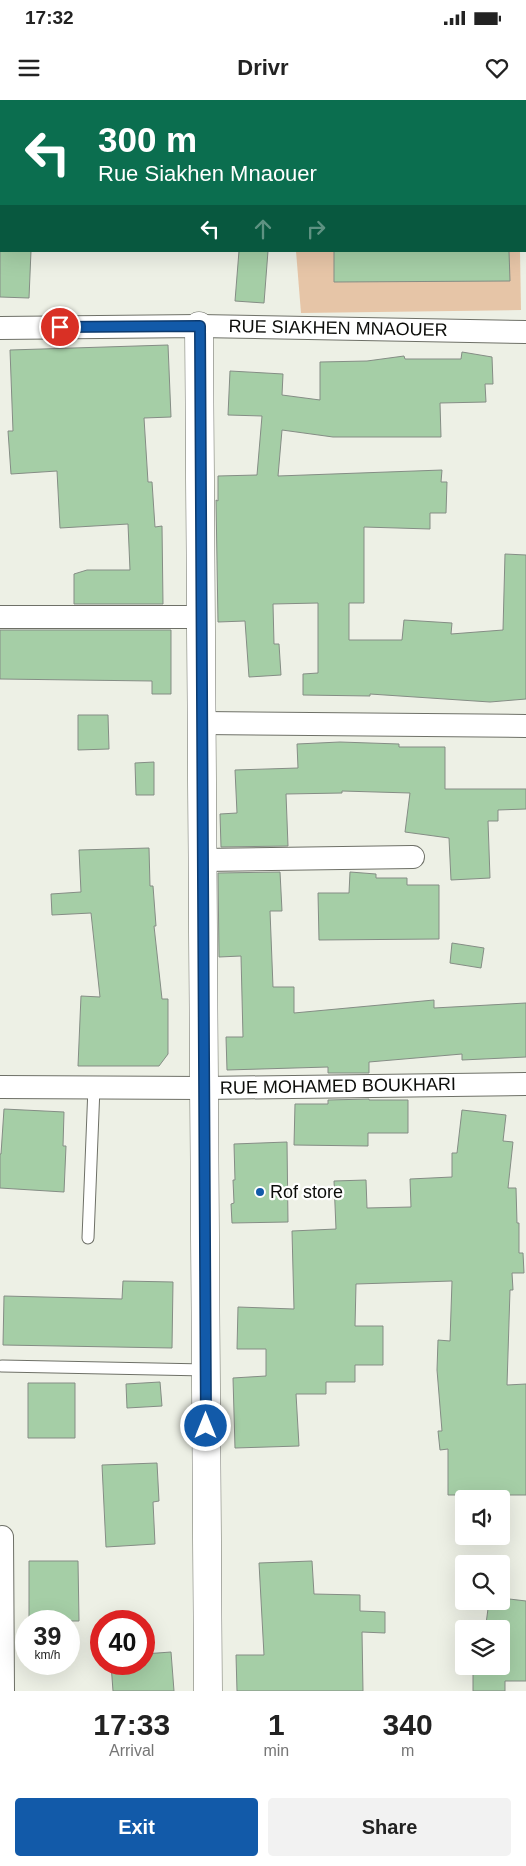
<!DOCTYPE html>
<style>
:root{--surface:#fff;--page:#f2f2f2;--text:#222;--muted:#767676;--accent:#125aa9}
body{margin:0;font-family:Arial,sans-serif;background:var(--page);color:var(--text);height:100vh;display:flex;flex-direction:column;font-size:19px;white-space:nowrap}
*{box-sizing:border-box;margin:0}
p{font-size:16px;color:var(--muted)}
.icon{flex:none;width:28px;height:28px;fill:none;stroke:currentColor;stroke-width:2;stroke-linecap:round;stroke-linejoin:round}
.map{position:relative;height:1591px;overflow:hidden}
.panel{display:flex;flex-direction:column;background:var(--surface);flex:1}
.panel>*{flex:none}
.top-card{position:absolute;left:0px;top:0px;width:526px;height:152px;box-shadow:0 5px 20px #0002;background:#0b6e4f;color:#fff;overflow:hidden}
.buttons{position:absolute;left:455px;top:1390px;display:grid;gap:10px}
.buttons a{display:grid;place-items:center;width:55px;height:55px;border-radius:5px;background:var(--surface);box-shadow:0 5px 20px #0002;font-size:25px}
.speed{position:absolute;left:15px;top:1510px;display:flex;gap:10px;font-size:25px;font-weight:700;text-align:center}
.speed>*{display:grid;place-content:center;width:65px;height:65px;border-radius:50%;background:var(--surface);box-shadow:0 5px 20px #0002;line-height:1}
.speed small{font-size:12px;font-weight:400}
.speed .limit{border:8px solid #d22;background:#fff;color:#111}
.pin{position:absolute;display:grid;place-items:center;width:42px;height:42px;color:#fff;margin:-21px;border:2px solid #fff;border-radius:50%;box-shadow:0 1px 5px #0007}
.me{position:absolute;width:55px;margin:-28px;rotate:0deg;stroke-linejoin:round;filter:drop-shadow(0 0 4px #0008)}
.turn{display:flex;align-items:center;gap:18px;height:105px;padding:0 15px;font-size:22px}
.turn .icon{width:65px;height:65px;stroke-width:2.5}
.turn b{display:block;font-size:35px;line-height:42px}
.lanes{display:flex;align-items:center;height:48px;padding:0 15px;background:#0003;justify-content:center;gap:25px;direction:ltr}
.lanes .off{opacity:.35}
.eta{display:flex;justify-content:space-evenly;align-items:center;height:85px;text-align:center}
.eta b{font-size:30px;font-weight:700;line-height:35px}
.primary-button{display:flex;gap:10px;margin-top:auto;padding:10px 15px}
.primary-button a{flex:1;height:58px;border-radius:5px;background:var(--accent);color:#fff;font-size:20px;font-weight:700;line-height:58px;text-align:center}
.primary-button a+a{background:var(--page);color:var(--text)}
.status{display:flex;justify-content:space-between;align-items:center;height:35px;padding:0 25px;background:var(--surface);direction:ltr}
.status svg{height:14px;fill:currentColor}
header{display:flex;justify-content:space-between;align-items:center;height:65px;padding:0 15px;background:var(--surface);font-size:22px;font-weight:700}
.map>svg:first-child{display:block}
</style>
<div class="status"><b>17:32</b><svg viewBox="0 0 49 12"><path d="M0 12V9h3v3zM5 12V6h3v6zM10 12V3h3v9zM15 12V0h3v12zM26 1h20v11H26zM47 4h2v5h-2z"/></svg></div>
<header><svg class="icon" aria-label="menu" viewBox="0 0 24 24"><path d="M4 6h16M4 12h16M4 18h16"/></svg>Drivr<svg class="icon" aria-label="heart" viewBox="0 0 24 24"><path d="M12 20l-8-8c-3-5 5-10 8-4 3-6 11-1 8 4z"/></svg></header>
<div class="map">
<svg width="526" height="1591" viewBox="0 0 526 1591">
<rect width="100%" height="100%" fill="#edf0e5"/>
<path fill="#e6c5a7" d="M296 151H520L521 210 301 213Z"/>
<path fill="#a5cea6" stroke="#858d85" d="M0 151H31L29 198 0 197Z
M239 151H268L264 203 235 201Z
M334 151H509L510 181 334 182Z
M168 245 171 317 144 318 148 382H152L155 427 162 426 163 504H74V474L87 470H130L128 424 60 428 57 371 11 374 8 331H13L10 250Z
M462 252 492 257 493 284H485L486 302 440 303 441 337H333L282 330 278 376 442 370 441 382H447L446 413H430V429L364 427V503H349V540H402L404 520 452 523 451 534 503 530 505 454 526 455V599L490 602 370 594V596L303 595V574L318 573V503L273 504 274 544H279L281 575 249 577 245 521 218 522 216 400 218 401V376L257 375 262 316 228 315 230 271 283 274 282 295 320 300V262L367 261 404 256 405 259H461Z
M0 530H171V594H152V581L0 579Z
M78 615H108L109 649 78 650Z
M340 642 399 644V647H445V689H526V709L498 710V721H488L490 778 451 780 449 738 405 732 410 693 342 691V693L286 694 288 746 221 747 220 714 237 713 235 670 298 668 297 644Z
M154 662V695H136L135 663Z
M149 748 150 786H153L156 826H154L162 899H168V954L159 966H78L81 896 100 897 91 813 52 815 51 794 81 792 79 750Z
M280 772 282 811H270L273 887H294V913L434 900V908L526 903V957L462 960V954L369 962V973H328V967L227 970 226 937H243L241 856 219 857 218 773Z
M350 772 376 774V778H407V785H439V839L319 840 318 793H349Z
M452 843 484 848 481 868 450 863Z
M369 999V1000H408V1033H368V1046L294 1045 295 1004H328V1000Z
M4 1009 64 1012 63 1046H66L64 1092 0 1088V1054H1Z
M462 1010 506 1015 503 1041 513 1042 508 1088H516L517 1123H519V1153H523L524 1173H512L513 1190H510L507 1285 526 1284V1395H448V1349L440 1350 438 1331H442L437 1270 438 1240 450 1241 452 1181 356 1184 355 1226H383V1265H355V1282H326V1294H296L299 1346 235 1348 233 1278 266 1276V1249H237L238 1207 294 1209 292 1131 336 1129 334 1081 366 1080 367 1108 411 1107 410 1079 452 1077V1053H457Z
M287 1042 288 1122 232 1123 231 1104 234 1103 233 1080H235L234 1044Z
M123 1181 173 1182 172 1248 3 1245 4 1196 122 1199Z
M160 1282 162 1306 127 1308 126 1284Z
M28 1283H75V1338H28Z
M157 1363 159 1401 153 1402 155 1444 106 1447 102 1365Z
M29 1461H78L79 1521H29Z
M312 1461 314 1494 360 1495V1511L385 1512V1533L362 1532 363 1591H237L236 1555H264L259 1463Z
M501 1498 526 1501V1581H505V1591H473V1566H501V1526L486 1524 489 1501H501Z
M171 1552 174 1591H113L111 1564H144V1554Z"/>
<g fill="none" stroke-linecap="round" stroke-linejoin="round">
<g stroke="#6e7067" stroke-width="13">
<path id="lane" d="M88 1138 94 987
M2 1266 206 1270"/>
</g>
<g stroke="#6e7067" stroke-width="24">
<path id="street" d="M0 228 199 226 526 232
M0 517H200
M202 623 526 626
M203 760 413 757
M0 987 204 988 526 984
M2 1437 3 1591"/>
</g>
<g stroke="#6e7067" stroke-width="29">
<path id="secondary" d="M199 226 208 1591"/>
</g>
<use href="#lane" stroke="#fff" stroke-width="11"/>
<use href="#street" stroke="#fff" stroke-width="22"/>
<use href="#secondary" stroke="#fff" stroke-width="28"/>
</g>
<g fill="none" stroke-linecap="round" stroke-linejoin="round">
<g stroke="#0c3a6e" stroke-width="12">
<path id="route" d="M60 227 200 226 206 1326"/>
</g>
<use href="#route" stroke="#125aa9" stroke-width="9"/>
</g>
<circle fill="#125aa9" stroke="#fff" stroke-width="2" cx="260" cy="1092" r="5"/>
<g text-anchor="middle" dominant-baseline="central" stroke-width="4.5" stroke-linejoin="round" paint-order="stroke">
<g font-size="18" fill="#0c0d0a" stroke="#fff">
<text transform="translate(338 228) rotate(1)">RUE SIAKHEN MNAOUER</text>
<text transform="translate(338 986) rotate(-1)">RUE MOHAMED BOUKHARI</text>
</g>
<g font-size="18" fill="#0c0d0a" stroke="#fff" text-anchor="start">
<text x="270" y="1092">Rof store</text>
</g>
</g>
</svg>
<div class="buttons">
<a><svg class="icon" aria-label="sound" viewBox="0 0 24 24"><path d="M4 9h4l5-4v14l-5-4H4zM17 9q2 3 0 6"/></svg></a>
<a><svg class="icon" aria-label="search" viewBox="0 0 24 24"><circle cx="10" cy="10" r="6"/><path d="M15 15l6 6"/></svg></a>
<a><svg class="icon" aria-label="layers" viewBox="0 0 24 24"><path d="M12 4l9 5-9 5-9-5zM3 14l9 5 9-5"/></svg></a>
</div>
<div class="speed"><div>39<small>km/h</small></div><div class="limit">40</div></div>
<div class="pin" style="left:60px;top:227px;background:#d93025"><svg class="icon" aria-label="arrive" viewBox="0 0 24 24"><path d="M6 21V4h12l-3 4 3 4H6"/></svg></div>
<svg class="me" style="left:206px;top:1326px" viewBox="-20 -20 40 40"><circle r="17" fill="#125aa9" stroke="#fff" stroke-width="3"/><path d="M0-11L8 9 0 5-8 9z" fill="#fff"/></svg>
<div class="top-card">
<div class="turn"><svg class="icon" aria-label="left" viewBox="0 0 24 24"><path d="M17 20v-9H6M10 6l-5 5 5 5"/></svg><div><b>300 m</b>Rue Siakhen Mnaouer</div></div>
<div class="lanes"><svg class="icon" aria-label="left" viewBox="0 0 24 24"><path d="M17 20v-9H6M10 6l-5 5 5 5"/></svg><svg class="icon off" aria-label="ahead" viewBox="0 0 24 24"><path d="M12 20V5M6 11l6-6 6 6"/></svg><svg class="icon off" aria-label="right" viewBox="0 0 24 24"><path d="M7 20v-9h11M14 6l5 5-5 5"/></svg></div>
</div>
</div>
<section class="panel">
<div class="eta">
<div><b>17:33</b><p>Arrival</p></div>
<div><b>1</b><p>min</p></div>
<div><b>340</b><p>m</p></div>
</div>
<div class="primary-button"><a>Exit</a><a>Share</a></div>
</section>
